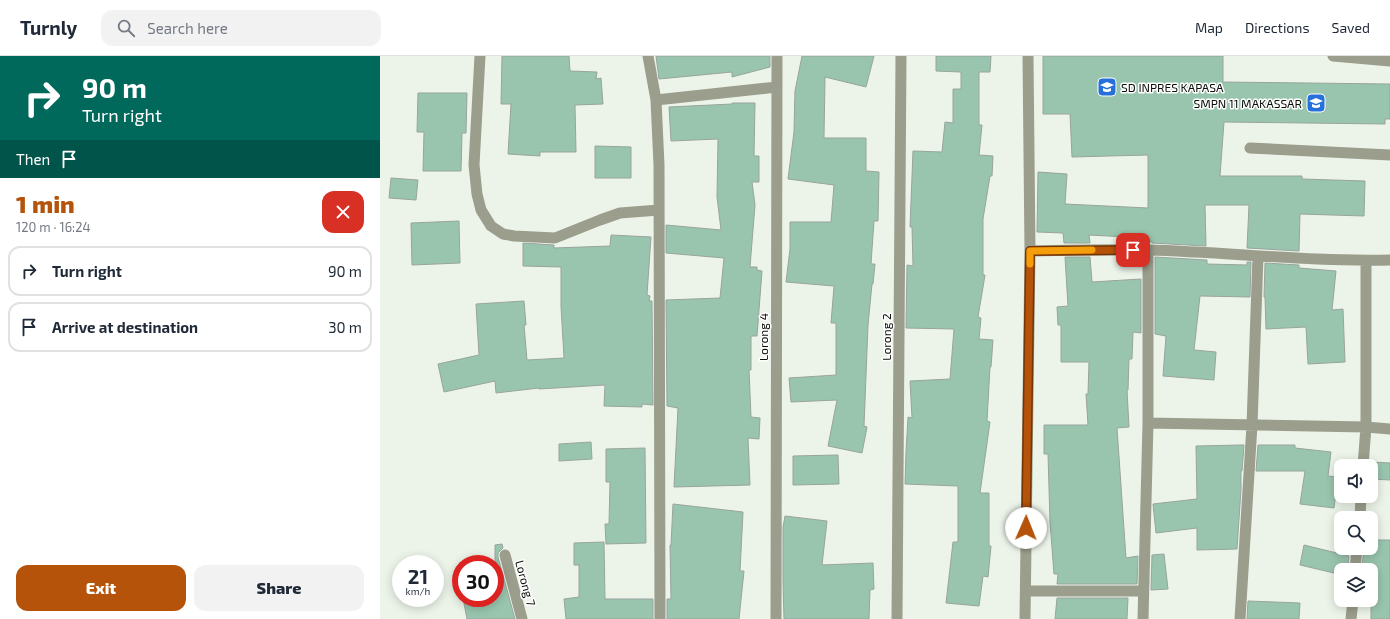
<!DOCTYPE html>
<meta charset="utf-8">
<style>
:root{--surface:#fff;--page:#f2f2f3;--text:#1f2937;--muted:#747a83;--line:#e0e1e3;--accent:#b45309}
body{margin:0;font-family:"Exo 2",sans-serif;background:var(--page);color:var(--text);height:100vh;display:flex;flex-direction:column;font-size:15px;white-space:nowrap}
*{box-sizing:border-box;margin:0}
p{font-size:13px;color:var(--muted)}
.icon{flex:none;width:22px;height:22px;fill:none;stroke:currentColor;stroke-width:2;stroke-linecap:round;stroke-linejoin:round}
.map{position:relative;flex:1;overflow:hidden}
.panel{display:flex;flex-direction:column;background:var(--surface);width:380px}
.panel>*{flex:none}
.top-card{background:#00695c;color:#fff;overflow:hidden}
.fabs{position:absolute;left:954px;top:403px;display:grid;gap:8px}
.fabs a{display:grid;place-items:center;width:44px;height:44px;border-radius:8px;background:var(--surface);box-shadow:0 2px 10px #0003;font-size:20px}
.speed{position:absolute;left:12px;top:499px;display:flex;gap:8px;font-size:20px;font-weight:700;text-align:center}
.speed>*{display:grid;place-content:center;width:52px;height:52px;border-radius:50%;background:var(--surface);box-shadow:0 2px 10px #0003;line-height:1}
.speed small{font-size:10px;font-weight:400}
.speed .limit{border:6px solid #d22;background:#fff;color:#111}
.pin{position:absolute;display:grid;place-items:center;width:34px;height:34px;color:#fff;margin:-17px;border-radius:8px;box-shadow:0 2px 6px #0006}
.me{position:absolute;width:44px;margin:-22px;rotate:1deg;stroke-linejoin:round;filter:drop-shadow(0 0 3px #0008)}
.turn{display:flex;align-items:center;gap:14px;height:84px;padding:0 16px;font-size:18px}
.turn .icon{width:52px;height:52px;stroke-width:2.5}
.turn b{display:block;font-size:28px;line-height:34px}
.then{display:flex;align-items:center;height:38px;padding:0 16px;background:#0003;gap:8px;font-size:15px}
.round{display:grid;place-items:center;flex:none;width:42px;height:42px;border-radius:12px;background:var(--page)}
.head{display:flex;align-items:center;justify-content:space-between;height:68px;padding:0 16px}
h1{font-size:24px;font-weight:800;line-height:30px;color:var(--accent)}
.action{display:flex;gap:8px;margin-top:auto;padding:8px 16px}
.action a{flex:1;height:46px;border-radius:12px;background:var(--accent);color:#fff;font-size:16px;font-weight:800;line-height:46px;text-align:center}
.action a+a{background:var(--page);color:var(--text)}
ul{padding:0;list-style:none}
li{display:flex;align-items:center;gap:12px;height:50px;margin:0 8px 6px;padding:0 8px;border:2px solid var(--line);border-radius:12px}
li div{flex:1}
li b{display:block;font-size:15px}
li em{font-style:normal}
header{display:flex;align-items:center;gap:24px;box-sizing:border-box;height:56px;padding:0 20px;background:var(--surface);border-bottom:1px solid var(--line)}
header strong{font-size:19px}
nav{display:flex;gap:22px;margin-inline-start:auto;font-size:14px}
.search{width:280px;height:36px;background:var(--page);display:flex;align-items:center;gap:10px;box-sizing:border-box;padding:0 14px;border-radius:12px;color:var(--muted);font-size:15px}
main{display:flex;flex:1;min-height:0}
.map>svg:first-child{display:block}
</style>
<header>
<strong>Turnly</strong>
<div class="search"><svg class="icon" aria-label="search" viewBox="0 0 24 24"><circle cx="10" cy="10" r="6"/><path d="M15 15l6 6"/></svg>Search here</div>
<nav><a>Map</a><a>Directions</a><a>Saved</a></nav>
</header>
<main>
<section class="panel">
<div class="top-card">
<div class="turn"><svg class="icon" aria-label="right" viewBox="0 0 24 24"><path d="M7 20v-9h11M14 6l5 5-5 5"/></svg><div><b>90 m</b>Turn right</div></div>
<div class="then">Then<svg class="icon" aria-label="arrive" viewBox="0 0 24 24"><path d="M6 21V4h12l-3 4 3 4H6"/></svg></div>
</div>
<div class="head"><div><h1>1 min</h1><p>120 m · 16:24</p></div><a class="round" style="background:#d93025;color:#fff"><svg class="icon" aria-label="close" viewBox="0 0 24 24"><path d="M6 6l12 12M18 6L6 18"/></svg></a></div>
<ul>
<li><svg class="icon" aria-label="right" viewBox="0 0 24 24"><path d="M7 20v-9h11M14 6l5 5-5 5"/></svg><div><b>Turn right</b></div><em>90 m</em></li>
<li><svg class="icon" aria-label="arrive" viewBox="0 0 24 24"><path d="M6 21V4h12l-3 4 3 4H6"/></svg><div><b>Arrive at destination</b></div><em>30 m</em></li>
</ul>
<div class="action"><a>Exit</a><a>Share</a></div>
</section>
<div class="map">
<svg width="1010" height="563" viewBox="0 0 1010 563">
<rect width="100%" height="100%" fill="#ecf4e9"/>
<path fill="#99c5ae" stroke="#98a49e" d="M122 0H189L190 15 217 16 216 23 221 22 223 48 195 49 196 96H160V100L128 98 131 48H121Z
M276 0H390V11L352 21V16L279 23Z
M422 0H494L486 31 445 21 444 82H486V115L499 116 498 165H494L491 208H495L493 228H492L488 269 484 370 487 371 482 397 448 390 457 344 411 346 409 322 456 319V267H451L454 230 406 226 410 193V166H451L454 129 408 123 414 76 415 35Z
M556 0H611L610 16H599V69H602L599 99 613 100 612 120H610L603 163V219H605L598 261 601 262 599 283 613 284 611 311H610L607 365 610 366 600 437H609V490H611L608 521 603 520 599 550 566 547 573 486H578V430L525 428 526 396 528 361 532 362 530 325 570 323 574 273 526 272 527 209 533 210 532 171H530L533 95 562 96 565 66 573 67V33H581V16L556 15Z
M663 0H843V26L1010 28V63H1005V68L844 66 840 120H922V123L985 125 984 160 920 158 919 195 867 192 869 149H825L826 190 772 187V186L766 185 767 182 709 179 710 187H684L683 177 657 176 658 116 687 118 685 148 768 152V99L692 101 690 58H663Z
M38 37H87L86 77H82L81 115H43L44 76H37Z
M352 47H375L374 100H379V126H372L375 149 370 211H377V214L382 215 377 280H371V314H369L371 361 380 362 379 383 368 382 370 429 294 431 298 352 287 350 286 244 340 242 344 202 286 197V169L341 174 337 141 338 83 291 85 289 51 352 48Z
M215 90 251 91V122H215Z
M11 122 38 124 36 144 9 142Z
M79 165 80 207 32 209 31 167Z
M231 179 271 181 267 239 270 240 269 245H272L273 349 262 348V351L224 350 225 329 159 333V332L116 337 115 325 64 336 58 308 99 299 96 248 144 245 146 269H144L147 304 184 302 181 250V211L143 210V187L174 189V192L230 190Z
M685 201H710L712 226 761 223V277L753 276 752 303H749L748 334H747L749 371 737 372 746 502 758 500 757 528H677L678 518H674L670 466 668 398H664V369H708L706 338H708L709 306H681V269H678L677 251 688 250Z
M775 201 827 204V208L867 209V206H871L870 241 820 240 814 294 836 296 834 324 783 320 786 280 775 278Z
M885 207 919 209V212L956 215 952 254 963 253 965 306 928 308 926 271 886 273 885 241H884Z
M211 386 212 403 179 405V388Z
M861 389H864L862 415H861V434L857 493 817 494V472L776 477 773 448 817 443 816 390Z
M878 389H915V392L951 396 948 420 958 421 954 452 920 448 925 415H876Z
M265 392 266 487 226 488 225 468H229L230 426H226V393Z
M458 399 459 428 413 429V400Z
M991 406 1010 407V424L991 423Z
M293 448 363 456 360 515H364L359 563H287V543H291L290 489H291Z
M405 460 447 465 442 509 493 507 494 533 490 534 489 563H404L403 527V471Z
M991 484H1010V563H991V511H982L984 492H991Z
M224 486 225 543H273V563H186L184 543 199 541V509H194V487Z
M122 488 123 492 118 497V501L135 563H87L83 542H115V489Z
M924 489 969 500 968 511H956L954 517 920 509Z
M784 498 788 533 771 534 772 499Z
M677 542H748L747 563H675Z
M868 545 920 547 919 563H867Z"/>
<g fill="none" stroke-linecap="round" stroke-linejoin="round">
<path stroke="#9b9e8c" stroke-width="11" d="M100 0 94 109 97 138 101 154 111 170 123 178 134 180 175 182 220 164 240 157 279 154
M268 0 276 44 279 109 280 563
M953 0 1010 5
M276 44 397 31
M870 92 1010 99
M650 195C689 194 729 193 768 194 849 196 929 206 1010 204
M768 367 986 371V205
M983 410 986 371 1010 373
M980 462 981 440
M125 499 142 563
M975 514 977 492
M646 535H763
M396 563 397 0
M517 563 521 0
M645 563 650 195 648 0
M763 563 768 367V194
M860 563 872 369 878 200
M971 563 973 544"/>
</g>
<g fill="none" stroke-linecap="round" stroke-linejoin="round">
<g stroke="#753606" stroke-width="10">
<path id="route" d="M646 472 650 195 753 194"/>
</g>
<use href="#route" stroke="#b45309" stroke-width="7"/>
<path stroke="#f59e0b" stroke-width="7" d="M650 208V195L712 194"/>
</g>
<defs>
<g id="school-square" transform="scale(1)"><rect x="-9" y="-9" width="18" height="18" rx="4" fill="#2670db" stroke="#fff"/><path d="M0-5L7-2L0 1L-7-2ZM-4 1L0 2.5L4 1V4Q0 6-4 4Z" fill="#fff"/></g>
</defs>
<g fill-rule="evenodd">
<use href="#school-square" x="727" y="31"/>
<use href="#school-square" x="936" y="47"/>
</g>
<g text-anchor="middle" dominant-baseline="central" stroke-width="3" stroke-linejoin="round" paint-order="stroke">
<g font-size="12" fill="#0c0e0b" stroke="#fff" text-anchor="start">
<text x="741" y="31">SD INPRES KAPASA</text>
<text x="922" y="47" text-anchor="end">SMPN 11 MAKASSAR</text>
</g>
<g font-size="12" fill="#0c0e0b" stroke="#fff">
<text transform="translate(383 281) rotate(-90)">Lorong 4</text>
<text transform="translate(506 281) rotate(-90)">Lorong 2</text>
<text transform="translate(146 527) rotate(75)">Lorong 7</text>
</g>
</g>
</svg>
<div class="fabs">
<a><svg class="icon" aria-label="sound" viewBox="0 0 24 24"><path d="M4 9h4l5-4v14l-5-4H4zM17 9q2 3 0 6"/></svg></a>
<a><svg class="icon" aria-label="search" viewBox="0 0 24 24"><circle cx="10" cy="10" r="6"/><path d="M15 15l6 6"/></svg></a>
<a><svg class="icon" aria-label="layers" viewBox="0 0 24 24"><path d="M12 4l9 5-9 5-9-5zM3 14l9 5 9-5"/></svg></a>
</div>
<div class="speed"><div>21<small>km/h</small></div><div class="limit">30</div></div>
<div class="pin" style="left:753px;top:194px;background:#d93025"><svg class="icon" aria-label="arrive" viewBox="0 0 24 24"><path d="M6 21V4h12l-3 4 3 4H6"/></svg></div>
<svg class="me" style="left:646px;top:472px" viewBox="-20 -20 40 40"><circle r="19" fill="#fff"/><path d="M0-13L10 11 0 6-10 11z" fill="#b45309"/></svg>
</div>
</main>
